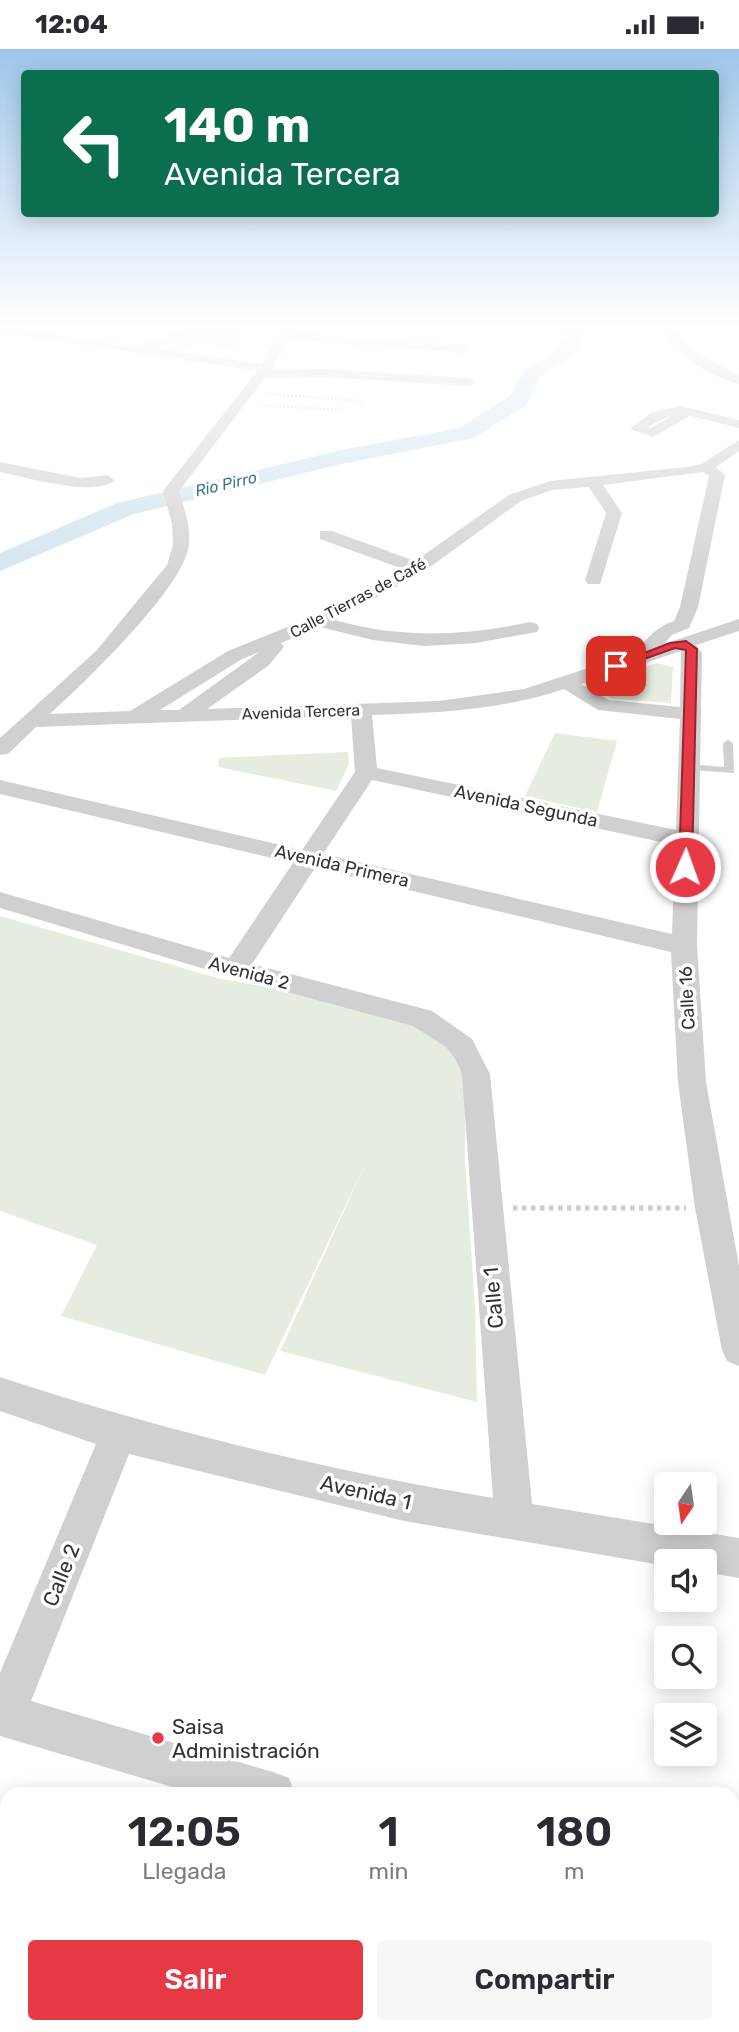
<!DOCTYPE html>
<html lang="es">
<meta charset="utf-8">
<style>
:root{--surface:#fff;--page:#f7f7f7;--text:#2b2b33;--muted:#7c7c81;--accent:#e63946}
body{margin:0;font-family:Rubik,sans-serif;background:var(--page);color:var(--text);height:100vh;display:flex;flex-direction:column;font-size:26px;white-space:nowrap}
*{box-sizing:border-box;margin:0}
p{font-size:23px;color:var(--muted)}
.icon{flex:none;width:38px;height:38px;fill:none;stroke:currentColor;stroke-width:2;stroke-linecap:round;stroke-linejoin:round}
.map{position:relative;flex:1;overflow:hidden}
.details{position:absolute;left:0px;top:1738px;width:740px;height:247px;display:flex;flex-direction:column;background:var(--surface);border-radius:21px 21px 0 0;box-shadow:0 4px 18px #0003}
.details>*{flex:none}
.guide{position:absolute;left:21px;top:21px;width:698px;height:147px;border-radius:7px;box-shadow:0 4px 18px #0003;background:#0b6e4f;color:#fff;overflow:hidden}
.needle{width:46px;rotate:193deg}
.fabs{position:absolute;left:654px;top:1423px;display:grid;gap:14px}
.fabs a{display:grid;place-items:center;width:63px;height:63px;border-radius:7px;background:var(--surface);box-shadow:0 4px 18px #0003;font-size:35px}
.pin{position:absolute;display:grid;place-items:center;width:60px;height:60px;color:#fff;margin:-30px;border-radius:14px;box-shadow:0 4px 10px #0006}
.me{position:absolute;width:77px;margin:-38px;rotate:2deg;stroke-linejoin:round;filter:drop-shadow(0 0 5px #0008)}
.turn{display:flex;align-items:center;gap:24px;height:147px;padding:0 28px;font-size:32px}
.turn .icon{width:91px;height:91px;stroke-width:2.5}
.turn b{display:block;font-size:49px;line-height:60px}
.eta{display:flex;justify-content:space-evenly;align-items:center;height:119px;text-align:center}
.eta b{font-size:42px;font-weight:600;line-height:49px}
.cta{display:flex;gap:14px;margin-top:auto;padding:14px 28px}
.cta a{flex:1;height:80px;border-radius:7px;background:var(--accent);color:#fff;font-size:28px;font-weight:600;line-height:80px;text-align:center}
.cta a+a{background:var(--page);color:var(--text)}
.status{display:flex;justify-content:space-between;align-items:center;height:49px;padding:0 35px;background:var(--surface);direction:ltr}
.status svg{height:19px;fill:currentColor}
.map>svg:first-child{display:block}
</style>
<div class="status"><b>12:04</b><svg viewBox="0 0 49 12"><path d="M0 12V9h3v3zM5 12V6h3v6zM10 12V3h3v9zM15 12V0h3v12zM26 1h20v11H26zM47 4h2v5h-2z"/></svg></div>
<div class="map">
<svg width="739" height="1983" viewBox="0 0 739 1983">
<rect width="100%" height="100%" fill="#fff"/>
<path fill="#e6ecdf" d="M201 278H247L236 299 195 294 179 303 151 299Z
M657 614 673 618 671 654 613 650 600 643 604 633Z
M555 684 617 692 597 763 525 747Z
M348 703 349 715 336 742 218 718 219 709Z
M0 867 221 930 301 944 415 975 450 1000 466 1027 465 1110 475 1258 477 1353 280 1302 369 1107 265 1326 61 1267 97 1196 0 1162Z"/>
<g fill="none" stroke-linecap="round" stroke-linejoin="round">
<path fill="#cfe2ee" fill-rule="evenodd" d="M559 278H578L584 284 573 308 541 327 526 356 474 389 346 414 134 465 0 522V504L117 454 346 400 459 379 510 347 526 319 558 301 564 285Z"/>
<path stroke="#cdcdcd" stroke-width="2" stroke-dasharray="2 2" stroke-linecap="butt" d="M267 345 361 352
M259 356 340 361"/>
<path stroke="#cdcdcd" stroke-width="5" stroke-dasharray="4.5 4.5" stroke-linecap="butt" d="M513 1159H686"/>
<path fill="#d0d0d0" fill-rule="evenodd" d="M728 691 733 694 734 724 690 721 685 718 690 715 724 718 723 694Z"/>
<path fill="#d0d0d0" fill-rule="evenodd" d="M0 278 141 297 188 278 193 281 191 284 157 299 262 315 283 278H295L292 284 466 296 472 300 466 304 289 291 272 321 324 320 469 329 476 333 469 337 324 328 265 329 179 442C184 459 191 477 189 495 186 537 83 635 50 665L130 662 228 602 312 568 403 520 320 490V482H332L415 512 509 446 550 432 687 418 701 415 739 391V402L716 418 725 426 698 558 689 579 672 586 664 595 739 570V582L696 596 702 604 697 897 706 1033 739 1217V1317L727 1312 722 1301 695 1159 678 1033 671 903 315 819 252 915 432 962 472 990 490 1025 532 1455 739 1489V1529L705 1523V1512H667V1517L404 1472 129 1405 31 1652 273 1723 289 1729 295 1745H196L0 1687V1624L96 1395 0 1362V1328C161 1381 326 1421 493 1449L462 1025 456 1011 446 998 413 977 235 929 0 859V843L229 909 293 814 0 745V731L302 801 355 723 351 667 36 678 8 705 0 706V689L96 602 167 516 173 496 172 475 163 442 257 322 0 283ZM703 423 709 427 680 558 674 572C660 577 651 584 641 597L644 601 524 640 439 652 207 660 268 617 284 598 281 594 320 578 373 591 424 597 476 594 537 583 539 579 537 575 530 573C464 587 400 590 335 571L423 523 521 452 552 441 589 438 606 464 585 531 588 535H600L622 464 603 436ZM681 602 680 658 609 651 581 635ZM259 603 179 661H160L242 610ZM564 640 598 661 680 670 676 781 377 719 372 666C437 664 502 661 564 640ZM372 731 675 796 672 885 323 805Z
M663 278H675L693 302 739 326V335C707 326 677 308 663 278Z
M681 357 739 371V379L690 367 653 388 630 380 652 363ZM674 365 651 379 647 378Z
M0 413 81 429 107 426 115 431C96 449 25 428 0 423Z
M733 1823 739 1824V1872L733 1871Z
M336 1978H386V1983H336Z"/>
</g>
<linearGradient id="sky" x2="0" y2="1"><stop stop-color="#9ec6ea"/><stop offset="0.5" stop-color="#fff"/><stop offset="1" stop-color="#fff" stop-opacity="0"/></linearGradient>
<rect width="739" height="555" fill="url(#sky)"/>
<path fill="#e63946" stroke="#96252e" stroke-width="2" d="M686 592 697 600 692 818 685 822 679 818 686 601 675 599 616 620 611 617 670 594Z"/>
<circle fill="#e63946" stroke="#fff" stroke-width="2.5" cx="158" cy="1689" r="7"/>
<g text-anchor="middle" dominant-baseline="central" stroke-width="7" stroke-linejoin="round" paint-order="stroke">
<g font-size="16" font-style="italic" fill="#3f7597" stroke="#fff">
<text transform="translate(226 435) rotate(-13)">Rio Pirro</text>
</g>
<g font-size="16" fill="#333" stroke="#fff">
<text transform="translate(358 549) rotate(-28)">Calle Tierras de Café</text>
<text transform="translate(301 663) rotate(-2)">Avenida Tercera</text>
</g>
<g font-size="18" fill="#333" stroke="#fff">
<text transform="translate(526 757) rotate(12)">Avenida Segunda</text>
<text transform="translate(342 817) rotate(13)">Avenida Primera</text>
<text transform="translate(249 924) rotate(15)">Avenida 2</text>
<text transform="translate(687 949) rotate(-93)">Calle 16</text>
</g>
<g font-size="21" fill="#333" stroke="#fff">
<text transform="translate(493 1249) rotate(-95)">Calle 1</text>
<text transform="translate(366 1443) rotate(13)">Avenida 1</text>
<text transform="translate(61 1526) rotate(-68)">Calle 2</text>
</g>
<g font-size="21" fill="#333" stroke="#fff" text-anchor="start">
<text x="172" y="1677">Saisa<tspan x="172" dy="24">Administración</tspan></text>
</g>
</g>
</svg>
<div class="fabs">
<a><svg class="needle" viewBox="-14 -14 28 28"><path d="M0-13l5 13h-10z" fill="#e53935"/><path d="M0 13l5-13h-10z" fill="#7c7c81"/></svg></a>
<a><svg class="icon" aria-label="sound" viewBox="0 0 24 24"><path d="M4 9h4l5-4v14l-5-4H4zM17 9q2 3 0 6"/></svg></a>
<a><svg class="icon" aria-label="search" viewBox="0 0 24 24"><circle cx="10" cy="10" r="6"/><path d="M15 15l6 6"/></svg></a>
<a><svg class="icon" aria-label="layers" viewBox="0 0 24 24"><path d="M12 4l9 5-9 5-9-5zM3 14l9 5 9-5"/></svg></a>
</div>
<div class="pin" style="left:616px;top:617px;background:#d93025"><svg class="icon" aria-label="arrive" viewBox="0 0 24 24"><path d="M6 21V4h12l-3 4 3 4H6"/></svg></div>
<svg class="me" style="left:685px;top:818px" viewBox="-20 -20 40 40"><circle r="17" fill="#e63946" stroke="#fff" stroke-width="3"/><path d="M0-11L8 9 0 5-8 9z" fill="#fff"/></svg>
<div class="guide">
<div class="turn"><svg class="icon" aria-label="left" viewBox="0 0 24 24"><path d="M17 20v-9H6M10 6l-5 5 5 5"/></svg><div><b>140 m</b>Avenida Tercera</div></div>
</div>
<section class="details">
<div class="eta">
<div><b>12:05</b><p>Llegada</p></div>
<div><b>1</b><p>min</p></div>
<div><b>180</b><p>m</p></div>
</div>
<div class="cta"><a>Salir</a><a>Compartir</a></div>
</section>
</div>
